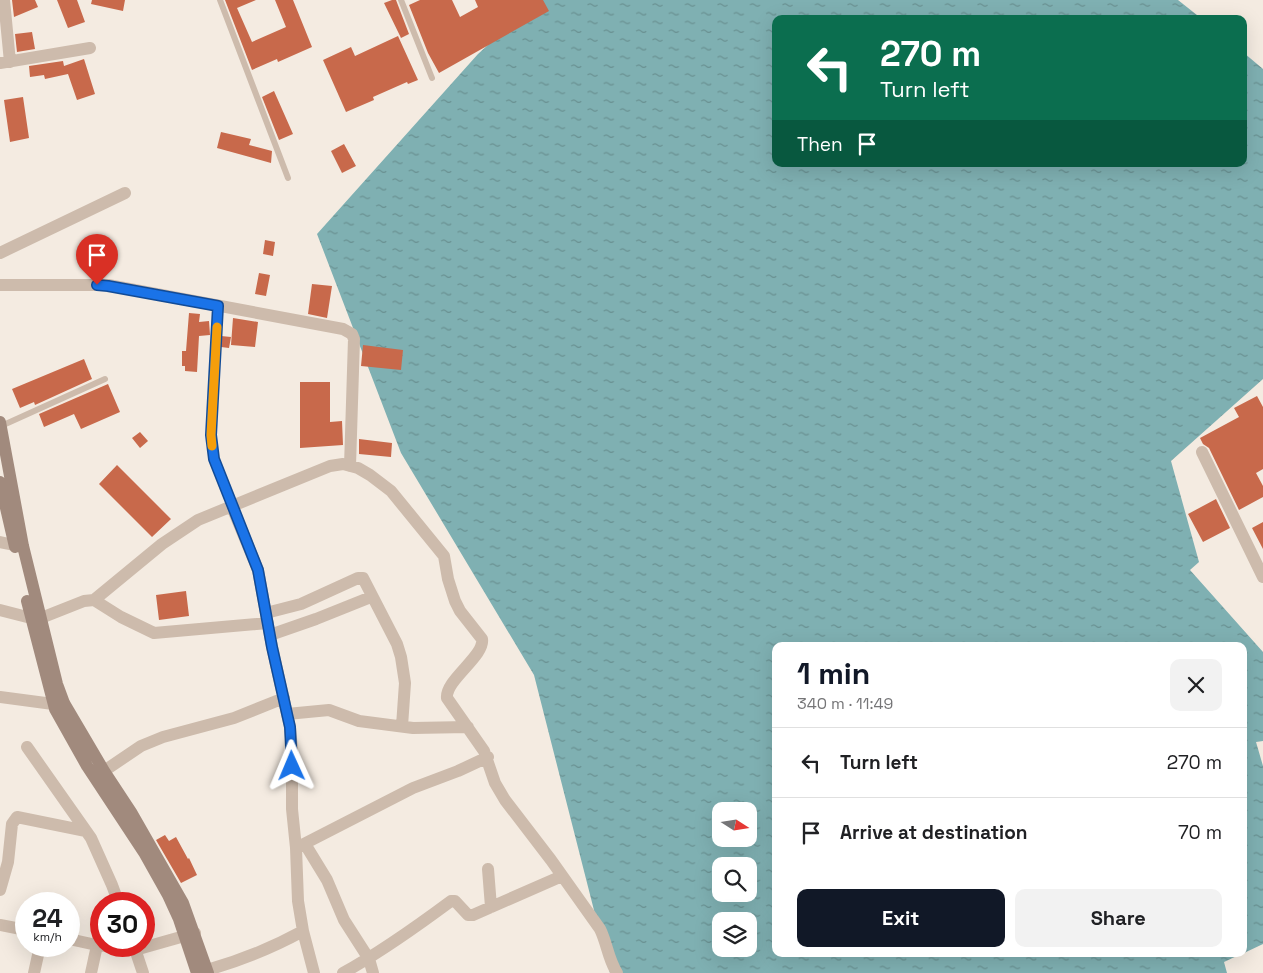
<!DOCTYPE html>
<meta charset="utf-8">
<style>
:root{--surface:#fff;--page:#f2f2f2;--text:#202124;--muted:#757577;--line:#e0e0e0;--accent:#111827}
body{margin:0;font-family:"Space Grotesk",sans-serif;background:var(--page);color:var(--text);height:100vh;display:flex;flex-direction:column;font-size:19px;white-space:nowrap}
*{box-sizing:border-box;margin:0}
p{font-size:16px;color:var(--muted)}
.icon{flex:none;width:28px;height:28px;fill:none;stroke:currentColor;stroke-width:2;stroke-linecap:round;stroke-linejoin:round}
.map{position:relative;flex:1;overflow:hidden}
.details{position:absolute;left:772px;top:642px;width:475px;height:315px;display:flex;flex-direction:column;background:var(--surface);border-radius:10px;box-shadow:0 5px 20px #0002}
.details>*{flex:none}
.guide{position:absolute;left:772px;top:15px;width:475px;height:152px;border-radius:10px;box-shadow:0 5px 20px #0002;background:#0b6e4f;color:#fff;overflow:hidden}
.needle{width:32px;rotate:102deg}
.fabs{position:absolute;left:712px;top:802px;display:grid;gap:10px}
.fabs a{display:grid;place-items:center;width:45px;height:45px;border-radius:10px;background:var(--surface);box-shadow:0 5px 20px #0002;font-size:25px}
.speed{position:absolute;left:15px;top:892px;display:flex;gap:10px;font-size:25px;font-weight:700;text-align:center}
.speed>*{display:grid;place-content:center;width:65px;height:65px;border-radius:50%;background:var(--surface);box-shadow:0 5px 20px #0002;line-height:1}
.speed small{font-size:12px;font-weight:400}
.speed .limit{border:8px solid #d22;background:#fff;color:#111}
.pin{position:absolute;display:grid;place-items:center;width:42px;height:42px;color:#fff;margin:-51px -21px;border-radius:50% 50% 50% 0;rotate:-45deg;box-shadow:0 0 5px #0007}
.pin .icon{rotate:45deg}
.me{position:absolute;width:55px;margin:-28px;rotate:359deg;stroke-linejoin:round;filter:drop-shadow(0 0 4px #0008)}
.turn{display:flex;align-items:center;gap:18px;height:105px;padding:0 25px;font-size:22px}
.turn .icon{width:65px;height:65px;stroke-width:2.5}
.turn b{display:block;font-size:35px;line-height:42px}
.then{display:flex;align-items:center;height:48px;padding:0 25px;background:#0003;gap:10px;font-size:19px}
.round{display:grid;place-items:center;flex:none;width:52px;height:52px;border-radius:10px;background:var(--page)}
.headline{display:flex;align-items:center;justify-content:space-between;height:85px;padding:0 25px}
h1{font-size:30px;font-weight:600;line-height:38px;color:var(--accent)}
.action{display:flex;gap:10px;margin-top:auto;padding:10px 25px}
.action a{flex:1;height:58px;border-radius:10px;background:var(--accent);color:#fff;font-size:20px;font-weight:600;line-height:58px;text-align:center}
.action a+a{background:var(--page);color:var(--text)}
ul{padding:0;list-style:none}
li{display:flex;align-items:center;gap:15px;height:70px;padding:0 25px;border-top:1px solid var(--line)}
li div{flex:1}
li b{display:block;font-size:19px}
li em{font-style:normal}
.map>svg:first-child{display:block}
</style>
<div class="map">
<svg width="1263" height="973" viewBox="0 0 1263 973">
<defs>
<pattern id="water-ripples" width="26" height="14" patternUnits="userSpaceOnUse" patternTransform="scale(1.25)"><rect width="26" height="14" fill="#7fb0b2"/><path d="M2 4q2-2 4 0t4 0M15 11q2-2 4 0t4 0" fill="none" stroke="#699091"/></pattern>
</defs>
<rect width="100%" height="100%" fill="#f4ebe1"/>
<path fill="url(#water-ripples)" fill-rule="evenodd" d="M537 0H1178L1202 19H776V164H1244V53L1263 69V379L1171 461 1199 562 1190 570 1263 652V741L1256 742 1263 766V944L1244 953V646H776V954H1241L1224 962 1227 973H610L534 675 401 453 317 234 478 54ZM721 811H749V839H721ZM721 866H749V894H721ZM721 921H749V949H721Z"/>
<path fill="#c8694b" d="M12 0H35L38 7 14 17Z
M57 0H77L85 22 68 28Z
M92 0H125L123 11 91 4Z
M225 0H256L237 8 252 42 286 27 275 0H293L312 47 278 62 277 59 252 70Z
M392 0H396L409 34 401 38 384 3Z
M420 0H452L460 17 478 7 475 0H543L549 11 439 73 428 53 409 5Z
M32 32 35 49 17 52 15 34Z
M398 36 418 80 408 84 407 82 373 97 374 100 346 112 323 60 351 47 355 56Z
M84 59 95 94 77 100 68 74 45 79 44 75 30 77 29 66 63 61 64 66Z
M274 91 293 134 279 140 262 97Z
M23 97 29 138 10 142 4 100Z
M221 132 251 139 249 145 272 151 271 163 217 148Z
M344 144 356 166 342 173 331 151Z
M265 240 275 242 273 256 263 254Z
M259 273 270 275 266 296 255 294Z
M312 284 332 286 327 318 308 314Z
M189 313 200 314 199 322 209 321 210 335 199 336 197 372 185 371V366H182V351H186Z
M233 318 258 322 255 347 231 345Z
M221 336 231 337 229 348 221 347Z
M363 345 403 350 401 370 361 366Z
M84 359 92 379 35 405 34 402 20 408 12 389Z
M300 382H330V422L342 421 343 445 300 448Z
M108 384 120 412 81 429 74 414 44 427 39 414Z
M1257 396 1263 407V469L1256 473 1263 486V497L1239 510 1209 448 1203 444 1200 438 1239 417 1234 408Z
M140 432 148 441 140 448 132 438Z
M359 439 392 443 391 457 359 454Z
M117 465 171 519 152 537 99 484Z
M1216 499 1230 528 1203 542 1188 514Z
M1263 522V549L1252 528Z
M186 591 189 616 159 620 156 595Z
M165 835 169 841 176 837 188 859 189 858 197 875 181 883 156 840Z"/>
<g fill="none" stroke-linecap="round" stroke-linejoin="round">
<path stroke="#cdbbac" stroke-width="6" d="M220 0 288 178
M401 0 432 78
M218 306 211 435 214 459 232 507
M1 426 105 379"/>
<path stroke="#cdbbac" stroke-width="12" d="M4 0 10 62
M0 63 90 48
M0 253 125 193
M0 285H108L343 329 352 334 354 339 350 466
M1202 452 1263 577
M232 507 258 570 272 647 290 727 292 751V809L296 848 298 901 303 931 314 973
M0 542 14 545
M94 600 162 544 198 520 330 466 343 464 358 468 370 475 391 491 444 556 448 579 455 601 460 611 482 639C485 656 445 680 447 698L484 751 495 783 505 800 551 860 600 929C607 943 608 959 617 973
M0 610 31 618
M266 613 301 604 358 578H363L397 644 401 657 405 683 402 726
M41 618 84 601 94 600 121 617 154 633 268 623
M270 635 316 619 371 597
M0 697 53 704 64 703
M287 714 329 710 359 721 413 728 468 727
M27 747 91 838 112 885 119 904
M104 771 141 746 163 737 234 718 284 698
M305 844 327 880 344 920 369 959 373 973
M296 848 413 788 458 771 488 757
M488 869 491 907
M0 890 8 862 12 824 17 817 86 831
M0 925 26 930
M69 939 101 946
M106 946 135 950 195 933
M134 946 143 973
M207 970C243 960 270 949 303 931
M34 973 40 946
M91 973 101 927
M343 973C381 952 416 927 451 901H455L468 915H473L562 876"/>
<path stroke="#a18a7d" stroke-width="12" d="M0 422 23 546 57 684 64 703 104 771 131 812 183 903 208 973
M0 482 15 547
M27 601 55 709 87 766 145 854 168 895 179 919 197 973"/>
</g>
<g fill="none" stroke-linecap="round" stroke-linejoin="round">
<g stroke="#114b97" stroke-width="12">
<path id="route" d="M97 285 108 286 218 306 211 435 214 459 258 570 272 647 290 727 292 766"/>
</g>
<use href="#route" stroke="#1a73e8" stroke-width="9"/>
<path stroke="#f59e0b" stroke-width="9" d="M212 446 211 435 217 327"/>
</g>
</svg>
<div class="fabs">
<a><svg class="needle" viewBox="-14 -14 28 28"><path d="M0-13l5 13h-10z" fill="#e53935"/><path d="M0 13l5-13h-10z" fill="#757577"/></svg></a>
<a><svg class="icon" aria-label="search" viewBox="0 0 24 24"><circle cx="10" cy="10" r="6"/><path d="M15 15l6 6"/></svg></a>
<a><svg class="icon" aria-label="layers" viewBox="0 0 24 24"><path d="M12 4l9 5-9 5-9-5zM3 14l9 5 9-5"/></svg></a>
</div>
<div class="speed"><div>24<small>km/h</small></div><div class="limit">30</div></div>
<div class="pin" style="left:97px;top:285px;background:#d93025"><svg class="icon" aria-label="arrive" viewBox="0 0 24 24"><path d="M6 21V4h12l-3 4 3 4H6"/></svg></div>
<svg class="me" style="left:292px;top:766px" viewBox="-20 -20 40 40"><path d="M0-17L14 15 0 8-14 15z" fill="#1a73e8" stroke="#fff" stroke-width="4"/></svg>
<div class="guide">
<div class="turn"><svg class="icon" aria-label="left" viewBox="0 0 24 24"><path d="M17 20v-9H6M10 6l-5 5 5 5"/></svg><div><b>270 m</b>Turn left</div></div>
<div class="then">Then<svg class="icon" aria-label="arrive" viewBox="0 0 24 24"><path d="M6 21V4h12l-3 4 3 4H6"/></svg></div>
</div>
<section class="details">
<div class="headline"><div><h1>1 min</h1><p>340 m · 11:49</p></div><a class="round"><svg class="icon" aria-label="close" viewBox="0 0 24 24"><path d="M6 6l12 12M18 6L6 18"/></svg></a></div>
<ul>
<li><svg class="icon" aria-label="left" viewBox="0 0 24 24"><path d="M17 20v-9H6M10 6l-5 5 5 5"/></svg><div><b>Turn left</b></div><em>270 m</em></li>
<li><svg class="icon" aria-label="arrive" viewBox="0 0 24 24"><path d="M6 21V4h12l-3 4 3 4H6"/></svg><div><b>Arrive at destination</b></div><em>70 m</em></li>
</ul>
<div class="action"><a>Exit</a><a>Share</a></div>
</section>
</div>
